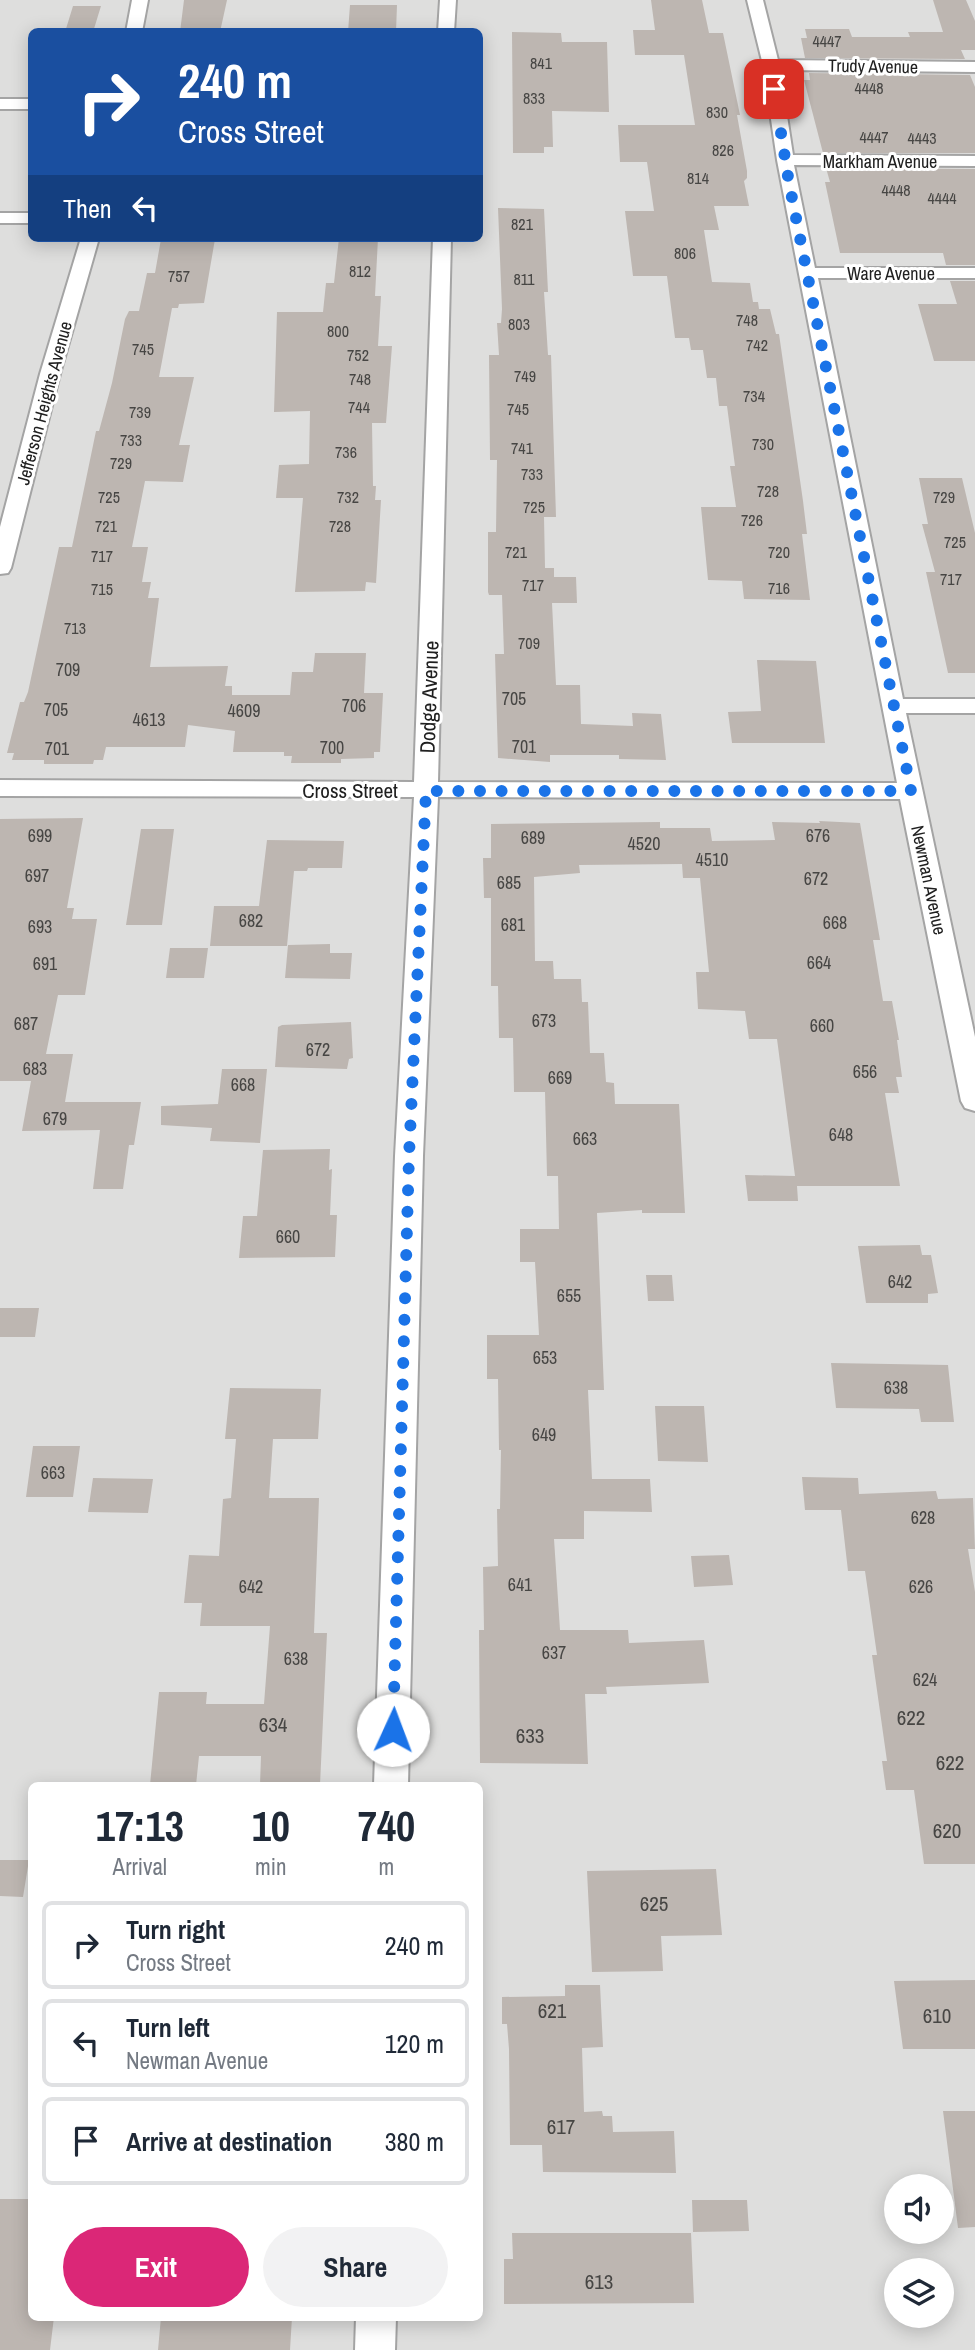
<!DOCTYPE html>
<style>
:root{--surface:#fff;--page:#f2f2f3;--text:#1f2937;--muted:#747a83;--line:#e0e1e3;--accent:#db2777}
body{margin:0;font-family:"Archivo Narrow",sans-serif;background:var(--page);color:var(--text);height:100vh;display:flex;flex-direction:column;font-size:26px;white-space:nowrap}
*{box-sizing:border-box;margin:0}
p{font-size:23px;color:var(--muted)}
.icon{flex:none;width:38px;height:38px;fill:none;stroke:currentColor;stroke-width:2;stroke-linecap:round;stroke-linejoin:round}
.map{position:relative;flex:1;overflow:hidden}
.sheet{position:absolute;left:28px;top:1782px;width:455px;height:539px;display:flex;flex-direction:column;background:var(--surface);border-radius:10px;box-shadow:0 4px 18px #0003}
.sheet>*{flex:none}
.guide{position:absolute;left:28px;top:28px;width:455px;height:214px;border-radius:10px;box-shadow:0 4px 18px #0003;background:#1a4fa0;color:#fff;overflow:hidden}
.fabs{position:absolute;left:884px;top:2174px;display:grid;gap:14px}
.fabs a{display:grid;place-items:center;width:70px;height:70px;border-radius:50%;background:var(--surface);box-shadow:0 4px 18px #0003;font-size:35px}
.pin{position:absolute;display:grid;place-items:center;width:60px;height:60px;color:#fff;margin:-30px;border-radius:14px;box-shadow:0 4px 10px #0006}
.me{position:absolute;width:77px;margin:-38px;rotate:2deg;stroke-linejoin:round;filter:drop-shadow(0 0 5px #0008)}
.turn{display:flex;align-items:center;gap:24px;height:147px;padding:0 35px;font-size:32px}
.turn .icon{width:91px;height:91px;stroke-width:2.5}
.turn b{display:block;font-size:49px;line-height:60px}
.then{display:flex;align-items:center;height:66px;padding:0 35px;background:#0003;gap:14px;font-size:26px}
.eta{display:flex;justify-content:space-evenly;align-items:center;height:119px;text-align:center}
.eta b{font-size:42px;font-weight:700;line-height:49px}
.primary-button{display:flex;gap:14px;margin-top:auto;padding:14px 35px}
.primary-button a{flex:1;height:80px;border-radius:42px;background:var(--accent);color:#fff;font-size:28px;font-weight:700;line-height:80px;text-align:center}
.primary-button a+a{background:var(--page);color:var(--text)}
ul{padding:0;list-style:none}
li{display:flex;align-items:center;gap:21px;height:88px;margin:0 14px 10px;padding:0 21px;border:4px solid var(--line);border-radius:10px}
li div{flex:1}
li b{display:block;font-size:26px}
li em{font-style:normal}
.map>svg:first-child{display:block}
</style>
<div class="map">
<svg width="975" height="2350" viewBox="0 0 975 2350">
<rect width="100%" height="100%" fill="#f0eee8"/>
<path fill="#dededd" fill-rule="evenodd" d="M0 0H975V2350H0ZM32 32H480V238H32ZM32 1785H480V2317H32ZM896 2186H942V2231H896ZM896 2270H942V2315H896Z"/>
<path fill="#bdb6b1" d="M184 0H227L220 32H180Z
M651 0H702L709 33H723L740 115H737L747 171V178L744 181 749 206H714L719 230H704L712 282 750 283 753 302H758L759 309H770L776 334H779L803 501 807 534H802L810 600 744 599 742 581 708 580 701 507H736L730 466H735L727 406H719L716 378H707L703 350H691L689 338H675L667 276H633L625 211H654L647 162H620L618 125H695L684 55H635L633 30H655Z
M933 0H966L975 21V50H961L965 59 805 58 801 38H807L805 29H849L852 37H910L908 32H943Z
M350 5H397L396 32H348Z
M73 6H101L93 32H65Z
M512 32 561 33 562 42H607L609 112 552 111 553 147H544V153H513Z
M809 73 970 75 975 87V153H823L804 80H810Z
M826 168 975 169V265H946L943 253H840L825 182H830Z
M498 208 544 209 548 292H544L548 355H551L556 517H544L545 568H554V577H576L577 603H552L556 685H580L581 724 633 726 632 713 661 714 666 760 619 759V755H550V762L498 758 495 654H504L502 595H489L488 592V532H496L497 460H490L489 355H499L497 323H501L502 309Z
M339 238H378L375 296H381L378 346H392L386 423H372L373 486H376L375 500H381L376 583 366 582 365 591 295 592 303 498H276L279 465 309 464 310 411 274 412 277 312H323L326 283H334Z
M161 239H215L204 303 179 304 178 308H172L159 377H194L179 445H190L183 482 145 481 132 547H148L142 582H151L148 598H159L150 667 228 666 225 686H232V695H290L292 672H313L315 653H366L364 693H383L380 752H374V758L341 759V763H291L292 756H284V752H233L235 731 188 725 185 747H106L103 760H94L93 764H44V760H12L14 753H7L20 702H24L28 692 59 547H72L96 431H99L112 383 125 319 129 311H139L147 273H155Z
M950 281H975V361H934L918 304H957Z
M919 478H962L975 533V673H948L926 572H935L922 524H928Z
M757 660 816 661 825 743H732L728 712 761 711Z
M83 818 67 908H74L72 919H97L85 995H58L46 1054H73L65 1102H141L134 1145H129L123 1189H93L100 1130 22 1131 31 1081H0V819Z
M819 821 860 823 880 940H873L883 1001H892L899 1040H897L902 1077H896L899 1093H885L900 1186H797L798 1201H748L745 1175 795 1176 777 1039H749L745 1011 698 1009 696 972H709L700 878H683L682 864 579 865 580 873 534 877 535 961H553L554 979H581L582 1002H588L590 1053H604L606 1082 614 1083 615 1104H679L685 1213H642V1210L597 1213 604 1390H588L592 1479H650L652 1512 584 1511V1539H554L560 1630H628L629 1643 704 1640 709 1683 606 1687 607 1694H585L588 1764 480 1763 479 1630H484L483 1567 498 1566 497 1509H500L501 1450H499L498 1379H487V1335H539L535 1262H520V1229H559L558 1176H547L545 1092H514L513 1038H499L498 986H491V898H484L483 858H491V824L660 822V828H710L712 841 775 840 772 822 820 823Z
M141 829H174L162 925H126Z
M267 840 344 841 342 868H308L307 871H294L287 946H210L214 906H259Z
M330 944V953H352L350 979 285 978 288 945Z
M170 948H208L204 978H166Z
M351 1022 353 1058 349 1059 347 1069 275 1067 278 1027 282 1025Z
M222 1069H267L260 1143 210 1141 212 1128 161 1125V1106L218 1104Z
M330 1149 329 1170 332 1169 330 1215H337L335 1257 239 1258 243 1216H257L263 1150Z
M920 1245 922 1255H931L938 1293 928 1294V1303H866L858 1246Z
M646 1275H672L674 1301H648Z
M0 1308H39L35 1337H0Z
M831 1363 948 1365 954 1422H921L919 1409 836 1408Z
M230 1388 321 1389 318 1439H273L269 1498H319L314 1633H327L320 1785H260L261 1756H199L196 1785H150L159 1692H207L206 1704H264L270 1626H200L202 1603H184L189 1555 219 1556 223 1499 231 1498 236 1439H225Z
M655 1406H704L708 1462 658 1461Z
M33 1446H80L73 1497H26Z
M802 1477 858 1478 859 1494 936 1491 938 1499 973 1498 975 1549H968L975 1592V1864H924L914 1790H886L882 1761H887L872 1655H877L865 1571H848L841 1510H805Z
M93 1478 153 1479 148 1513 88 1512Z
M729 1555 733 1585 694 1587 691 1556Z
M0 1860H29L23 1897 0 1896Z
M716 1869 722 1935 661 1936 663 1971 592 1972 587 1871Z
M975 1980V2049H903L894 1981Z
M565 1985H600L603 2047 582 2048 584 2112 602 2111 603 2116H612L613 2132 674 2131 676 2173 543 2172 542 2145H510L509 2049 507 2024H502V1997L565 1996Z
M943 2111H975V2227L958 2228Z
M0 2199H32V2317H54L50 2350H0Z
M692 2200H747L749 2231 693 2232Z
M512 2233H691L694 2303 504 2304V2259H513Z
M161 2317H292L290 2350H158Z"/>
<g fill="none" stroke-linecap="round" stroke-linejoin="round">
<g stroke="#a4a4a4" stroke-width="4">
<path id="street" d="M132 0H148L142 32H126Z
M440 0H456L454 32H438Z
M747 0H763L778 60 975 62V72L780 70 793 155 975 156V166L794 165 815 268H975V278H818L903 699H975V713H906L975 1037V1111L965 1108 961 1101 900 799 438 797 423 1156 408 1785H374L395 1156 414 797 0 796V780L414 782 433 238H451L438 782 897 783 777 160 763 65Z
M0 99H32V109H0Z
M0 213H32V223H0Z
M81 238H99L60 374 11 568 8 573 0 574V527L40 374Z
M356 2317H396L395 2350H355Z"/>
</g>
<use href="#street" fill="#fff" fill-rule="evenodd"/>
</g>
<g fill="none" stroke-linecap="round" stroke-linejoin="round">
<path stroke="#1a73e8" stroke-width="12" stroke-dasharray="0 21.6" d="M393 1730 409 1156 426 791H911L789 183 774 89"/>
</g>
<g text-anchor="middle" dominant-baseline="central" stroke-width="6" stroke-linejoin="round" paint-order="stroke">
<g font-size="16" fill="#474644">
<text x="827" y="41">4447</text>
<text x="541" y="63">841</text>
<text x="869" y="88">4448</text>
<text x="534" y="98">833</text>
<text x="717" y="112">830</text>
<text x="874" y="137">4447</text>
<text x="922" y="138">4443</text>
<text x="723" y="150">826</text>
<text x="698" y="178">814</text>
<text x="896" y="190">4448</text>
<text x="942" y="198">4444</text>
<text x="522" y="224">821</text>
<text x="685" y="253">806</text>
<text x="360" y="271">812</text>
<text x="179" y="276">757</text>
<text x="524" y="279">811</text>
<text x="747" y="320">748</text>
<text x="519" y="324">803</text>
<text x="338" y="331">800</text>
<text x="757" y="345">742</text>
<text x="143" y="349">745</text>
<text x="358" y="355">752</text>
<text x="525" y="376">749</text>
<text x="360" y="379">748</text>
<text x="754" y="396">734</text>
<text x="359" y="407">744</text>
<text x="518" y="409">745</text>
<text x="140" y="412">739</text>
<text x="131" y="440">733</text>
<text x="763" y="444">730</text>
<text x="522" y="448">741</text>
<text x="346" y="452">736</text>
<text x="121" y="463">729</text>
<text x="532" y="474">733</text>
<text x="768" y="491">728</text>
<text x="109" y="497">725</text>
<text x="348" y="497">732</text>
<text x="944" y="497">729</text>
<text x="534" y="507">725</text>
<text x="752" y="520">726</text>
<text x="106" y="526">721</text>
<text x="340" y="526">728</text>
<text x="955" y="542">725</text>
<text x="516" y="552">721</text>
<text x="779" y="552">720</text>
<text x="102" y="556">717</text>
<text x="951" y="579">717</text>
<text x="533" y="585">717</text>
<text x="779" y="588">716</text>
<text x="102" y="589">715</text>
<text x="75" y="628">713</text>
<text x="529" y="643">709</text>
</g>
<g font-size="18" fill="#202020" stroke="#fff">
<text transform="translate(873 66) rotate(1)">Trudy Avenue</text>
<text x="880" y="161">Markham Avenue</text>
<text x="891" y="273">Ware Avenue</text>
<text transform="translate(44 403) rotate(-75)">Jefferson Heights Avenue</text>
<text transform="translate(929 880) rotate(78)">Newman Avenue</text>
</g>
<g font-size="18" fill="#474644">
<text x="68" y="669">709</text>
<text x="514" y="698">705</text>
<text x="354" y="705">706</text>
<text x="56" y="709">705</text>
<text x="244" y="710">4609</text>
<text x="149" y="719">4613</text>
<text x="524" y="746">701</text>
<text x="332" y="747">700</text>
<text x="57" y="748">701</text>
<text x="40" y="835">699</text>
<text x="818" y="835">676</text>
<text x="533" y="837">689</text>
<text x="644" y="843">4520</text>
<text x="712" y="859">4510</text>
<text x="37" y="875">697</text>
<text x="816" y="878">672</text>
<text x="509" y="882">685</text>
<text x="251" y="920">682</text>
<text x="835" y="922">668</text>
<text x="513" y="924">681</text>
<text x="40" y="926">693</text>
<text x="819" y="962">664</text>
<text x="45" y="963">691</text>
<text x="544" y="1020">673</text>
<text x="26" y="1023">687</text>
<text x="822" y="1025">660</text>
<text x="318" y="1049">672</text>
<text x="35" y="1068">683</text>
<text x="865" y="1071">656</text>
<text x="560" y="1077">669</text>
<text x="243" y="1084">668</text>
<text x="55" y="1118">679</text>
<text x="841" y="1134">648</text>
<text x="585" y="1138">663</text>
<text x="288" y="1236">660</text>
<text x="900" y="1281">642</text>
<text x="569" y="1295">655</text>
<text x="545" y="1357">653</text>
<text x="896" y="1387">638</text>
<text x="544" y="1434">649</text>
<text x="53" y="1472">663</text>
<text x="923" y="1517">628</text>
<text x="520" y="1584">641</text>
<text x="251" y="1586">642</text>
<text x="921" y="1586">626</text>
<text x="554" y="1652">637</text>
<text x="296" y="1658">638</text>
<text x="925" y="1679">624</text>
</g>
<g font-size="21" fill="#202020" stroke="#fff">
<text transform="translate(429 697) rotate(-88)">Dodge Avenue</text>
<text x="350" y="790">Cross Street</text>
</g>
<g font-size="21" fill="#474644">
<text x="911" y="1717">622</text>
<text x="273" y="1724">634</text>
<text x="530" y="1735">633</text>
<text x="950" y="1762">622</text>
<text x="947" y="1830">620</text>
<text x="654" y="1903">625</text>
<text x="552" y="2010">621</text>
<text x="937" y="2015">610</text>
<text x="561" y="2126">617</text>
<text x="599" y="2281">613</text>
</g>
</g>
</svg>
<div class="fabs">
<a><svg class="icon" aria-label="sound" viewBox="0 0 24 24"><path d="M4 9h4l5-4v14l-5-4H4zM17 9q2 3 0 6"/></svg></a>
<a><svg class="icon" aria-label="layers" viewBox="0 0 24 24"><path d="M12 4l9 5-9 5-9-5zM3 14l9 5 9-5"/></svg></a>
</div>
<div class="pin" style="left:774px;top:89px;background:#d93025"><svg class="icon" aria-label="arrive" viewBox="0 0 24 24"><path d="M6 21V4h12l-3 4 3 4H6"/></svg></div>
<svg class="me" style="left:393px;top:1730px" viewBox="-20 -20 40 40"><circle r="19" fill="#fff"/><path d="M0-13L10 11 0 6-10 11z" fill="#1a73e8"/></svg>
<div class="guide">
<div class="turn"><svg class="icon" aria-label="right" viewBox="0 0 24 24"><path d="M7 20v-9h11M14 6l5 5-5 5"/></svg><div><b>240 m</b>Cross Street</div></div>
<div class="then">Then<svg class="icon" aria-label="left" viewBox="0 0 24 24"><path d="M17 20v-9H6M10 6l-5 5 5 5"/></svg></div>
</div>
<section class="sheet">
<div class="eta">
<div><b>17:13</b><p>Arrival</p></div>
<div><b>10</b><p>min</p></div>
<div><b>740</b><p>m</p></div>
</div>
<ul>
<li><svg class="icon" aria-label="right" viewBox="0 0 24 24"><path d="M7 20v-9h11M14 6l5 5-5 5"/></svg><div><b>Turn right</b><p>Cross Street</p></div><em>240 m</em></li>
<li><svg class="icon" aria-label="left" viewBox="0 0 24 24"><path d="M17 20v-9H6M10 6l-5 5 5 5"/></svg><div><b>Turn left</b><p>Newman Avenue</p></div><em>120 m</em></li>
<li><svg class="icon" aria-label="arrive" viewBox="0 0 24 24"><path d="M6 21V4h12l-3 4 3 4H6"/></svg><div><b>Arrive at destination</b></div><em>380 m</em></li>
</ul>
<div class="primary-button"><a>Exit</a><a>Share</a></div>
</section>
</div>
